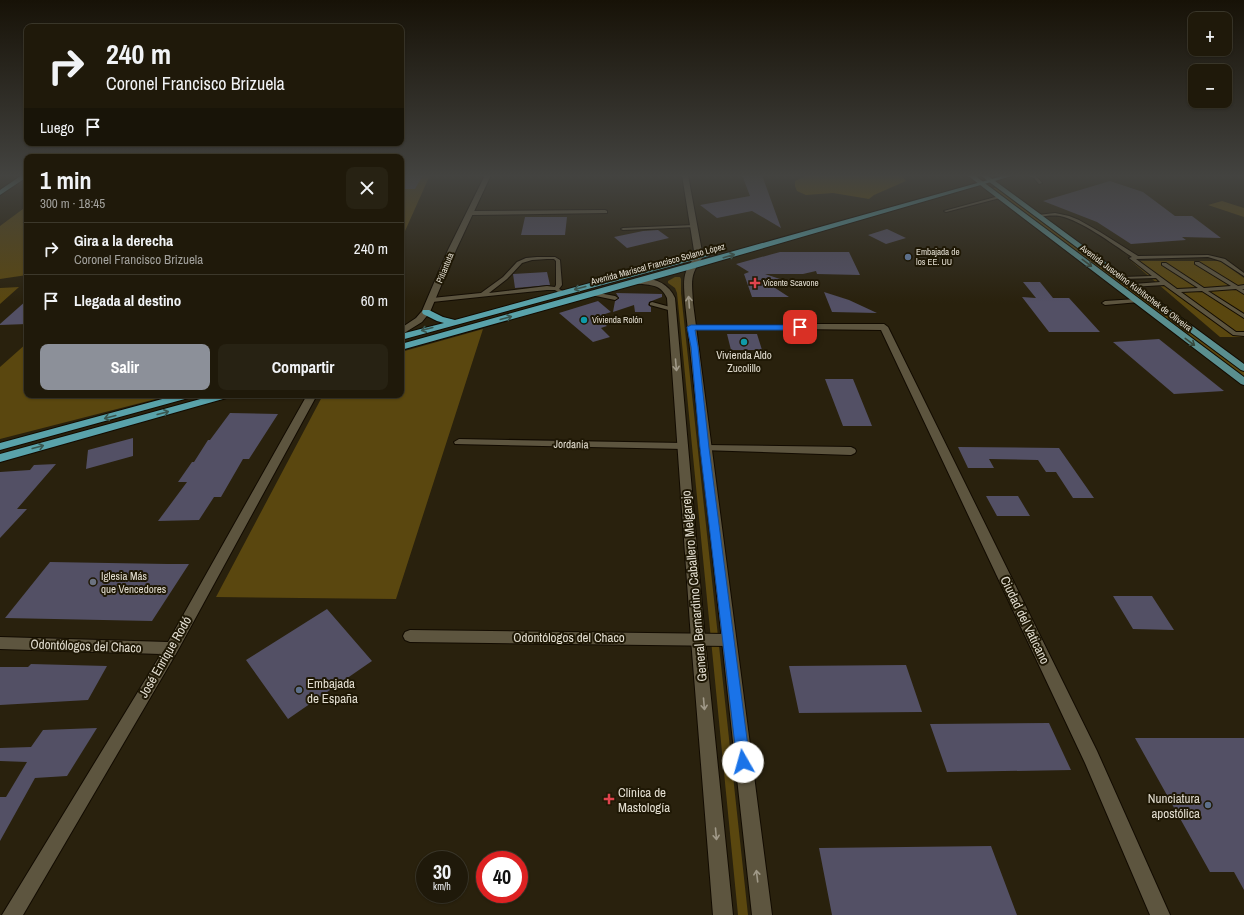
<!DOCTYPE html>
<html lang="es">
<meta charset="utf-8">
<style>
:root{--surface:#1f190a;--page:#272213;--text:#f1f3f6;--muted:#a1a09c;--line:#3c382b;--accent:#8c9099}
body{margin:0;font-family:"Archivo Narrow",sans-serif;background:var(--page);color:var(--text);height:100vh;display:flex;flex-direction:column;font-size:15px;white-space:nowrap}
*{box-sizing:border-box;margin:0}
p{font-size:13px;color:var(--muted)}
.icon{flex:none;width:22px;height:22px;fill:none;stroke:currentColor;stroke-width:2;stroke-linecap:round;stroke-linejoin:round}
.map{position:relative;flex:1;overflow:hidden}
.drawer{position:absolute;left:24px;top:154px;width:380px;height:244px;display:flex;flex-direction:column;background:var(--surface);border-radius:8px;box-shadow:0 1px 3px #0004,0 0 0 1px var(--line)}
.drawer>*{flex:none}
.banner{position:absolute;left:24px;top:24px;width:380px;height:122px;border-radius:8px;box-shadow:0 1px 3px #0004,0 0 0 1px var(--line);background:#1f190a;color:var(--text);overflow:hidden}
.buttons{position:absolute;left:1188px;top:12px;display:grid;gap:8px}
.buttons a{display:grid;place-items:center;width:44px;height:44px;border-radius:8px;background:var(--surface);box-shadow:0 1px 3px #0004,0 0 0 1px var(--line);font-size:20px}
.speed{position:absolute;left:416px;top:851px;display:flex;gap:8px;font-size:20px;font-weight:700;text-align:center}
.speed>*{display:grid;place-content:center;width:52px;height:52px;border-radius:50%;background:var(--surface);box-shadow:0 1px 3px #0004,0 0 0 1px var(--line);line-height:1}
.speed small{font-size:10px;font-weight:400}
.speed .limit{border:6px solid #d22;background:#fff;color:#111}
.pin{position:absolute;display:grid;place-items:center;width:34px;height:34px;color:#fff;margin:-17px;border-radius:8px;box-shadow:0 2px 6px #0006}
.me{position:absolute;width:44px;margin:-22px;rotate:353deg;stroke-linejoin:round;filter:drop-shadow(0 0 3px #0008)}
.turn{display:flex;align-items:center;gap:14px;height:84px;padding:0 16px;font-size:18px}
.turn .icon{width:52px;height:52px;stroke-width:2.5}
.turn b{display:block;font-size:28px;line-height:34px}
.then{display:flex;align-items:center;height:38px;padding:0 16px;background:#0003;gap:8px;font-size:15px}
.round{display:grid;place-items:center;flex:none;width:42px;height:42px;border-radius:8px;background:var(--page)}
.headline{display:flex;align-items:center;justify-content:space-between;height:68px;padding:0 16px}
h1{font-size:24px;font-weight:800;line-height:30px}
.button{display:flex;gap:8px;margin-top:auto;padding:8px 16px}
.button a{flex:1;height:46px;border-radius:8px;background:var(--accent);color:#fff;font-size:16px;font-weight:800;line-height:46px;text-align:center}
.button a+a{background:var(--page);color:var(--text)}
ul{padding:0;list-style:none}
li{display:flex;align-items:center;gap:12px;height:52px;padding:0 16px;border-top:1px solid var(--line)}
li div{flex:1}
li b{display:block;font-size:15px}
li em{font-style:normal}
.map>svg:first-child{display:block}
</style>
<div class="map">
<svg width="1244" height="915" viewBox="0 0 1244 915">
<rect width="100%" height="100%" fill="#29210d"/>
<path fill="#5a470f" d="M401 175H430L401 240Z
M992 188H996L1244 372V377Z
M1222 201 1244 208V217L1208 205Z
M27 206V275L0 279V226Z
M1131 261H1220L1244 278V337H1220Z
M675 277H680L681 279V293L748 915H738L677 293 675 288 668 283V281Z
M19 287 0 304V288Z
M483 329 396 599 216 597 323 395H401V352Z
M27 343V395H162L160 398 0 439V367Z"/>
<path fill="#685000" d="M801 175H897L902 176 906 181 874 195 869 199 833 193 806 195 797 191 795 186V181L803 177Z"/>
<path fill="#535065" d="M401 175H423L415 189H401Z
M742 175H762L781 228 752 211 717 218 700 205 750 196Z
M1110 181 1143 192 1175 216H1192L1221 238 1182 237 1186 240 1131 244 1097 222 1043 201Z
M525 217H567L565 235H521Z
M887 229 906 238 886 244 868 235Z
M658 230 669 238 627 248 614 237 643 231Z
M780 252H849L860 275 817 274 816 271 803 274H765L783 280 769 284 789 297H752L744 274 749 272 736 264Z
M547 272 550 285 515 288 513 274Z
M1023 282H1040L1053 298H1069L1100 332H1049L1022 297 1036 298Z
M824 292 849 300 877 313 832 312Z
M616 293 662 294V297L649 302 648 305 651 307V312H635L634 305 613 312 615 301 619 298Z
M27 300V324L0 325V324Z
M598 301 611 312 596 317 607 326 601 328 610 337 593 342 559 313Z
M727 334H757L762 350H731Z
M1159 339 1224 391 1174 394 1113 342Z
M825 379H853L872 426H843Z
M230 413 278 414 249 459H243L221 497H214L199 520 158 521 187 482H178L192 462H194L208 440H210Z
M133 438V456L86 469 88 450Z
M958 447 1059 448 1094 498H1073L1056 472H1046L1038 460 989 459 994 468H968Z
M56 464 17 509H27L0 538V472L30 470 34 465Z
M986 496H1018L1030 516H997Z
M50 562 168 564H189L152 621 5 618Z
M1113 596H1152L1174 630 1133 629Z
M327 609 372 661 288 719 246 660Z
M31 664 107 666 88 700 0 705V667H28Z
M906 665 922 712 799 713 789 666Z
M1049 723 1071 770 947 772 930 724Z
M97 728 67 776 35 778 0 841V797H6L27 762 0 761V748L31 747 43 730Z
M1135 738H1244V890L1234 872H1210Z
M991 846 1017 915H832L819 848Z"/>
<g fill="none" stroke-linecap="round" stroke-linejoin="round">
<g stroke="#120b00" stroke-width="2">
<path id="service" d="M1027 175 1036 176 1042 183 1039 184 1034 178Z
M999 196 1001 197 1000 198 946 212 944 211Z
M1055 213 1069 216 1079 220 1100 232 1138 256 1208 255 1225 259 1244 273V276L1221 261 1208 257 1136 259 1177 289 1198 288 1162 265V263H1166L1204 288 1231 286 1195 264V262H1199L1238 286 1244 285V289H1242L1244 290V294L1236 289 1208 291 1244 314V318L1202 291 1181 292 1236 332H1244V336L1233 335 1164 285 1131 287 1130 286 1133 284 1160 282 1156 278 1120 279V278L1122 277 1152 276 1129 258 1132 257C1113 244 1082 221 1060 216 1053 215 1045 216 1038 217L1036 216 1038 215Z
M694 225 696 226V227L623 230 621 229 623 228Z
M537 257H555L560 260 562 285 559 289 565 292V294H561L555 290H547L432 302 429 300 432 298 481 293 503 277 517 262 526 258ZM547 259H554L556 261V285L555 287 547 286 489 293 507 279 522 263 532 260Z
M593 292 615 296 618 298 615 300 591 295V293Z
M1137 299 1139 300V302L1105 305 1102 303 1105 301Z
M652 302 674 308 675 309 672 311 650 305V303Z
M691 325H800L803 327 800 329 689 328 688 327Z"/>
</g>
<g stroke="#120b00" stroke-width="2">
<path id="minor" d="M605 210 607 211V213L471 215 468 213 471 211Z
M800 324H884L888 327 1097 751 1170 915H1150L1085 763 881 330 797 329 796 327Z
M307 395H317L177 652 23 915H2L161 654 0 649V637L168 642Z
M459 439 683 443 687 444 688 446 687 448 683 449 455 444 454 442Z
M705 445 851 447 855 449 856 451 855 453 851 455 701 450 700 448 701 446Z
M410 630 728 634 733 636 735 640 733 644 728 646 410 642 405 640 403 636 405 632Z"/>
</g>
<g stroke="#120b00" stroke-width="2">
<path id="tertiary" d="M485 175H491L456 250 430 312 422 322 401 335V328L416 318 422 311 448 250Z
M682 175H688L703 257C689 276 692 281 693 303L772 915H752L685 303C684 282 681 274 695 257Z
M634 279C651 276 668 282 675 298L705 639 733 915H713L691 639 667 298C660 282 648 286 634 283Z"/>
</g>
<g stroke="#120b00" stroke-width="2">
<path id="primary" d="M22 175H27V177L0 195V190Z
M967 175H974L1244 377V385L1241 384Z
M980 175H987L1244 364V371L1241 370Z"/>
</g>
<g stroke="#120b00" stroke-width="2">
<path id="trunk" d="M1006 175H1015L695 268 401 350V344Z
M703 252H709L710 254 709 256 401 340V334L444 323 437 321 423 314 422 312 423 310H429L443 317 455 320Z
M177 395H193L192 397 0 450V443Z
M215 395H231L230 397 0 462V454Z"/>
</g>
<use href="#service" fill="#5d553f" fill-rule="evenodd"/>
<use href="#minor" fill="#5d553f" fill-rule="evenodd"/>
<use href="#tertiary" fill="#5d553f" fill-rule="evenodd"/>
<use href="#primary" fill="#5a8f8f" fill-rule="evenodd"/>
<use href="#trunk" fill="#59a2aa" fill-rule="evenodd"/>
</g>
<defs><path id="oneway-shaft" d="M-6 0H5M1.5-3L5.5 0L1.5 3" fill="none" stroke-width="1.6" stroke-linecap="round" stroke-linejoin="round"/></defs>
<g stroke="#39564f">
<use href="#oneway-shaft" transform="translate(729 256) rotate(-16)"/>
<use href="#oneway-shaft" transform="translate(580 288) rotate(165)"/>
<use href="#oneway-shaft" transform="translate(506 318) rotate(-15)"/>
<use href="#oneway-shaft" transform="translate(427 329) rotate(165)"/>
<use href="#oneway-shaft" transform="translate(163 413) rotate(-15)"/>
<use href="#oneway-shaft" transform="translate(110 417) rotate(165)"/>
<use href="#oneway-shaft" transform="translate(38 447) rotate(-15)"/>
</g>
<g stroke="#37483c">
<use href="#oneway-shaft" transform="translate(1087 263) rotate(37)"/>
<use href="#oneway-shaft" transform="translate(1190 342) rotate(37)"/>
</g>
<g stroke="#a09988">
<use href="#oneway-shaft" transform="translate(689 302) rotate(-94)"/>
<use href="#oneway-shaft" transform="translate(676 365) rotate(85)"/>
<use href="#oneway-shaft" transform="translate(704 704) rotate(85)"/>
<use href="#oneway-shaft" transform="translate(716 834) rotate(85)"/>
<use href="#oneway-shaft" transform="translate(757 876) rotate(-97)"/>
</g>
<linearGradient id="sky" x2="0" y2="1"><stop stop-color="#171207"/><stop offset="0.58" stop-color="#434340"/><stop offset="1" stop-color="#434340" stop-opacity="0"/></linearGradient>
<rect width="1244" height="303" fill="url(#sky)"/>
<path fill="#1a73e8" stroke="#114b97" d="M691 325H800L804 327 800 330H695L698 347 709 448 750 762 748 767 743 769 739 767 737 762 700 448 691 347 687 327Z"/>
<g fill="#5c6f8a" stroke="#1f1805" stroke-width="1.5">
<circle cx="908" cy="257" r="4"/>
<circle cx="299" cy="690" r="4"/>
<circle cx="1208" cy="805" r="4"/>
</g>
<g fill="#e0444e" stroke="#1f1805" stroke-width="1.5">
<path d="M753 277h4v4h4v4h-4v4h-4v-4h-4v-4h4z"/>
<path d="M607 793h4v4h4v4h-4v4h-4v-4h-4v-4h4z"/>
</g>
<g fill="#0f9aa8" stroke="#1f1805" stroke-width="1.5">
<circle cx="584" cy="320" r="4"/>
<circle cx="744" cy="342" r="4"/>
</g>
<circle fill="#6b7280" stroke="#1f1805" stroke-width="1.5" cx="93" cy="582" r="4"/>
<g text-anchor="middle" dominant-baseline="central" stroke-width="4" stroke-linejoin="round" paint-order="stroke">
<g font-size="9" fill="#e2ddd0" stroke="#1f1805" text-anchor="start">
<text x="916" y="252">Embajada de<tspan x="916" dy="10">los EE. UU</tspan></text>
<text x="763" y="283">Vicente Scavone</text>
<text x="592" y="320">Vivienda Rolón</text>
</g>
<g font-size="9" fill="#e2ddd0" stroke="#1f1805">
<text transform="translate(658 264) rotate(-15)">Avenida Mariscal Francisco Solano López</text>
<text transform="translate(445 268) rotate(-68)">Pitiantuta</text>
<text transform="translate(1136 288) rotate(37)">Avenida Juscelino Kubitschek de Oliveira</text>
</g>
<g font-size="11" fill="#e2ddd0" stroke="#1f1805">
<text x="744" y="355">Vivienda Aldo<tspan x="744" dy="13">Zucolillo</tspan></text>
<text x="101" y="576" text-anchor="start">Iglesia Más<tspan x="101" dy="13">que Vencedores</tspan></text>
</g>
<g font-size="11" fill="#e2ddd0" stroke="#1f1805">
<text transform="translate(571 444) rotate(1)">Jordania</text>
</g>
<g font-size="13" fill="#e2ddd0" stroke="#1f1805">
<text transform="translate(694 586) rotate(-95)">General Bernardino Caballero Melgarejo</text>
<text transform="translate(1025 620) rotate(64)">Ciudad del Vaticano</text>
<text x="569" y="637">Odontólogos del Chaco</text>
<text transform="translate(86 646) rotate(2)">Odontólogos del Chaco</text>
<text transform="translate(165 657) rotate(-60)">José Enrique Rodó</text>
</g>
<g font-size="13" fill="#e2ddd0" stroke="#1f1805" text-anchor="start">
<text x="307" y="683">Embajada<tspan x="307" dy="15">de España</tspan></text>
<text x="618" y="792">Clínica de<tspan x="618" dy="15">Mastología</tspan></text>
<text x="1200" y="798" text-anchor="end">Nunciatura<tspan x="1200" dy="15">apostólica</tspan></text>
</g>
</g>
</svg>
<div class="buttons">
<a>+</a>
<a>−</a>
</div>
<div class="speed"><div>30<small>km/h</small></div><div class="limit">40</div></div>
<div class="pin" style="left:800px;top:327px;background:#d93025"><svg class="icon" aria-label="arrive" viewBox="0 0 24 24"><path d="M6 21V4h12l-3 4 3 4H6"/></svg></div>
<svg class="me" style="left:743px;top:762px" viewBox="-20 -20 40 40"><circle r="19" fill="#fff"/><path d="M0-13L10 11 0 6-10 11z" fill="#1a73e8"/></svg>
<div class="banner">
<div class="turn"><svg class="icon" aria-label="right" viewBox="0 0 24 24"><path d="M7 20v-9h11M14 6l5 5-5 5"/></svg><div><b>240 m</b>Coronel Francisco Brizuela</div></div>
<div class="then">Luego<svg class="icon" aria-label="arrive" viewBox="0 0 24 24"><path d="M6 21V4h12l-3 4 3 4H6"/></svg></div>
</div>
<section class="drawer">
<div class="headline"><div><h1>1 min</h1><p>300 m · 18:45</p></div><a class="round"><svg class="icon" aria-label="close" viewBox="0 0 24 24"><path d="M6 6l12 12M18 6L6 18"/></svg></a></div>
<ul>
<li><svg class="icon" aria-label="right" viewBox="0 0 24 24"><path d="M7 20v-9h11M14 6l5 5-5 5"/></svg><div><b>Gira a la derecha</b><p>Coronel Francisco Brizuela</p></div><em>240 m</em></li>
<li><svg class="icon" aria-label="arrive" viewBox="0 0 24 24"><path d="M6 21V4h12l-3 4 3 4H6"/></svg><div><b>Llegada al destino</b></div><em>60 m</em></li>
</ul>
<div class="button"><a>Salir</a><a>Compartir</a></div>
</section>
</div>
